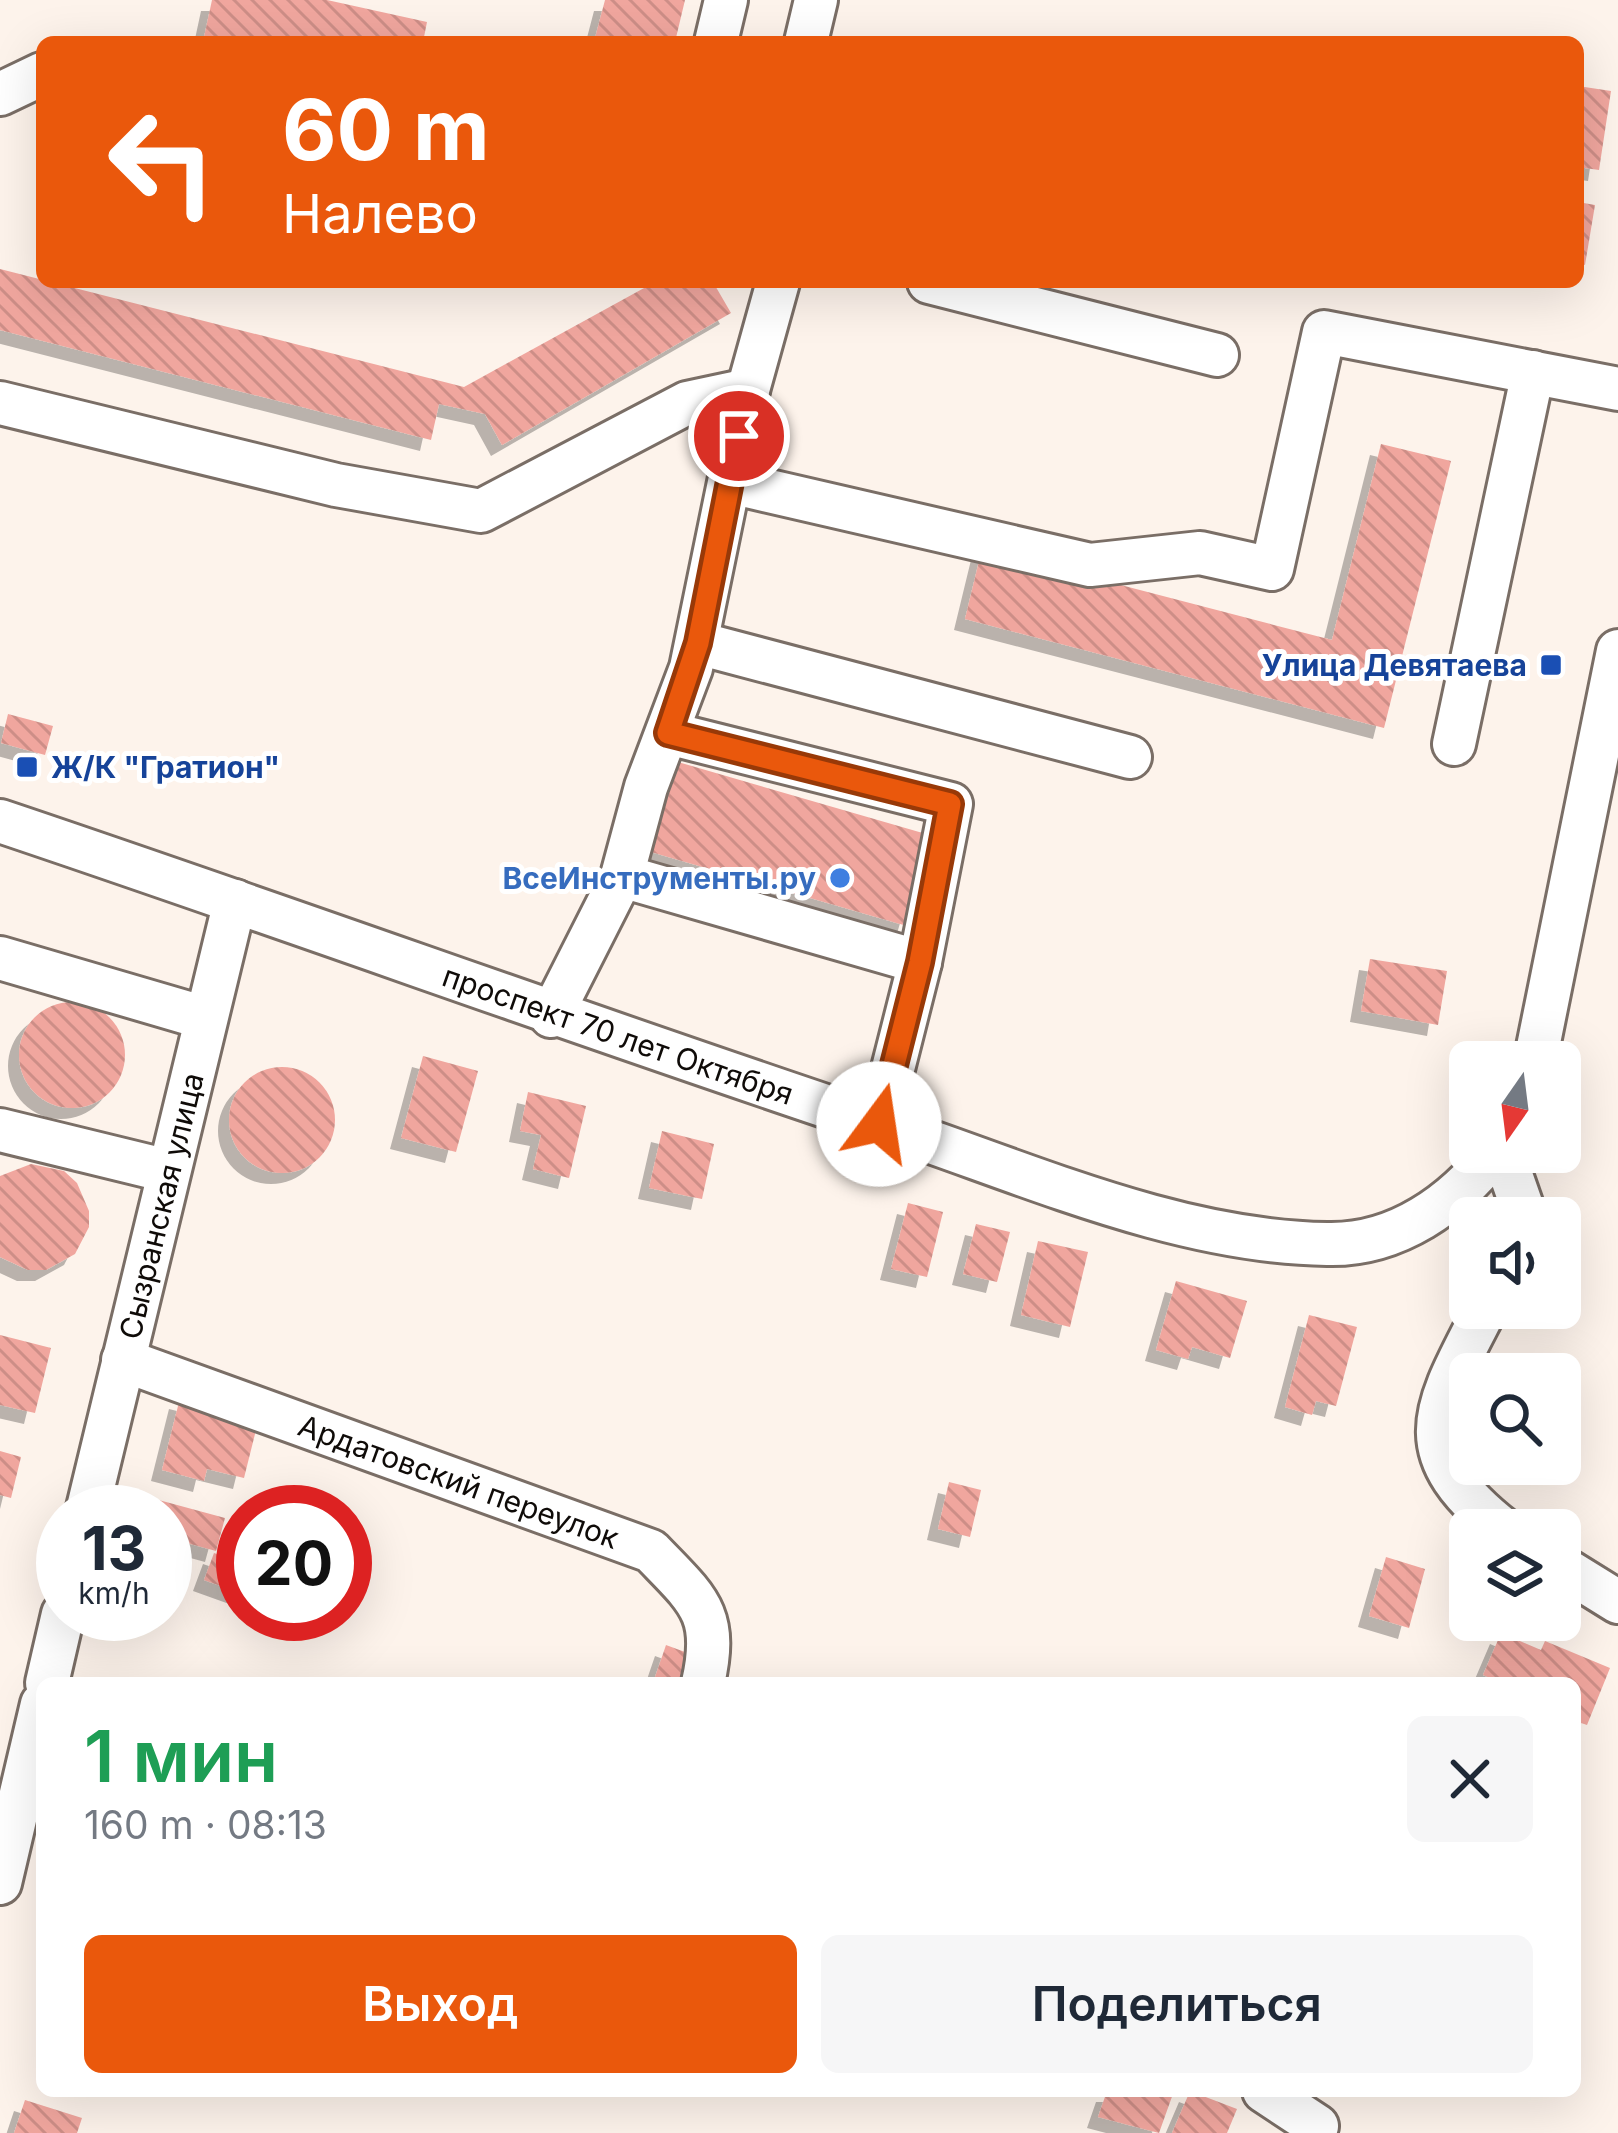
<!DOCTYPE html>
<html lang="ru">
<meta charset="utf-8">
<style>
:root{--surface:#fff;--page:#f6f6f7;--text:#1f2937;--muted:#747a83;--accent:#ea580c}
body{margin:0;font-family:Inter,sans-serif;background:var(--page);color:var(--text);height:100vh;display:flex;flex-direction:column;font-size:45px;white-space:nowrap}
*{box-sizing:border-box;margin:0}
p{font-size:39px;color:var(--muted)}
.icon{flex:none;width:66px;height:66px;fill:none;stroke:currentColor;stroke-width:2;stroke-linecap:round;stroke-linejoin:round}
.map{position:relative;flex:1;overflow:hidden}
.drawer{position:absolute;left:36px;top:1677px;width:1545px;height:420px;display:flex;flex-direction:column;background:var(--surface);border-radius:18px;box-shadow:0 12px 48px #0002}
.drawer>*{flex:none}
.hud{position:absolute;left:36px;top:36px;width:1548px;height:252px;border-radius:18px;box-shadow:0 12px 48px #0002;background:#ea580c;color:#fff;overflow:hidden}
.needle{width:78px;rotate:194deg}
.tools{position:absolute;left:1449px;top:1041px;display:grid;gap:24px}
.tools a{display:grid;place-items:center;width:132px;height:132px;border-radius:18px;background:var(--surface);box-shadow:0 12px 48px #0002;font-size:60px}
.speed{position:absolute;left:36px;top:1485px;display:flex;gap:24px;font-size:60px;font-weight:700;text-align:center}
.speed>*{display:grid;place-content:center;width:156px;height:156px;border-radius:50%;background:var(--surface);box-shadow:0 12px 48px #0002;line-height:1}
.speed small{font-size:30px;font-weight:400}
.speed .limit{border:18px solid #d22;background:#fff;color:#111}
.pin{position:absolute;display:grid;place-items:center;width:102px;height:102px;color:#fff;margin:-51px;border:6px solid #fff;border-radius:50%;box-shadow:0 3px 12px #0007}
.me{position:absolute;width:132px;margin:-66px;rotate:14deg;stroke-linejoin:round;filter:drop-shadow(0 0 9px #0008)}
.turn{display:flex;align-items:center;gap:42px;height:252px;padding:0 48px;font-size:54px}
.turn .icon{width:156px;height:156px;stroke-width:2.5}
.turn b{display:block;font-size:84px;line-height:102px}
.round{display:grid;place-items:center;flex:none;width:126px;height:126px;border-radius:18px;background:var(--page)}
.head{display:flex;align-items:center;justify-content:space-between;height:204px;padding:0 48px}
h1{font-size:72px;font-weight:600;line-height:90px;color:#1e9e55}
.primary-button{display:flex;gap:24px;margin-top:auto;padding:24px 48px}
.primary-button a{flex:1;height:138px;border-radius:18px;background:var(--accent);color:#fff;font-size:48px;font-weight:600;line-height:138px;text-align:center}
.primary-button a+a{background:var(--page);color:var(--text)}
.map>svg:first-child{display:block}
</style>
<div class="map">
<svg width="1618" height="2133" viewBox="0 0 1618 2133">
<defs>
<pattern id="building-back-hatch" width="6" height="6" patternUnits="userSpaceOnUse" patternTransform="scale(3)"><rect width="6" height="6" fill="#f0a69e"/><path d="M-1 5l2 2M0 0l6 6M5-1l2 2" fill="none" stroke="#cd8e87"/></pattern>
<filter id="shadow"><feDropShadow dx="-11" dy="11" stdDeviation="0" flood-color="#0004"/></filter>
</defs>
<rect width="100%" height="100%" fill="#fdf3eb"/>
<path fill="url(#building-back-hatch)" filter="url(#shadow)" d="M212 0H327L427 22 423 42H203Z
M605 0H685L675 42H594Z
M1578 86 1611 91 1599 170 1578 167Z
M1578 202 1595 205 1585 265 1578 263Z
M0 269 464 387 655 282H713L731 313 502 445 485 414 439 404 431 440 0 330Z
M1381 444 1451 461 1384 728 965 619 982 549 1332 640Z
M8 714 53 726 45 755 1 743Z
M678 762 933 836 907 926 651 852Z
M1370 959 1447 971 1438 1025 1361 1011Z
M19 1055a53 53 0 1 1 106 0a53 53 0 1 1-106 0Z
M423 1056 478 1071 456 1152 401 1138Z
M229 1120a53 53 0 1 1 106 0a53 53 0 1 1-106 0Z
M528 1092 586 1106 569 1178 533 1169 541 1135 520 1131Z
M662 1131 714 1144 702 1199 649 1188Z
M31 1164 64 1171 77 1183 89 1211V1227L75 1254 46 1270H28L0 1257V1176Z
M908 1203 943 1212 927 1277 891 1269Z
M976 1224 1010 1232 997 1282 963 1274Z
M1038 1241 1088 1252 1070 1327 1021 1315Z
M1176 1281 1247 1301 1230 1358 1192 1347 1188 1359 1156 1350Z
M1309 1315 1357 1327 1336 1406 1316 1401 1312 1415 1285 1407Z
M0 1335 51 1348 35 1413 0 1405Z
M180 1398 259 1418 244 1478 207 1469 204 1481 162 1470Z
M0 1451 21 1457 11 1498 0 1495Z
M949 1482 981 1490 970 1537 938 1529Z
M155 1499 225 1518 216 1551 165 1537V1512H152Z
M214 1553 243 1563V1594L204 1580Z
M1386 1557 1425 1569 1409 1628 1369 1616Z
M1501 1633 1541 1650 1545 1641 1610 1668 1587 1725 1575 1721V1683H1502L1483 1675Z
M666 1645 693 1655 684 1683H653Z
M1107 2091H1174L1159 2133 1098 2117Z
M1190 2091 1237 2109 1227 2133H1172Z
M25 2100 82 2118 77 2133H14Z"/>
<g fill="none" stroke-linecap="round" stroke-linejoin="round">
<g stroke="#7a6e66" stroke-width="48">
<g id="minor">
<path d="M716 42 726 0"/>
<path d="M806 42 816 0"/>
<path d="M0 94 42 74"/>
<path d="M929 282 1217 355"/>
<path d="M0 403 336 485 481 511 687 403 748 390"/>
<path d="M730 482 1090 565 1200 553 1272 569 1324 332 1618 389"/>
<path d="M698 643 1130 757"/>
<path d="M668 733 951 804 920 962 879 1124"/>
<path d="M1454 744 1533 372"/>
<path id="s1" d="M0 821C295 920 587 1027 882 1125 1024 1172 1176 1242 1327 1244 1397 1246 1455 1203 1495 1152"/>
<path d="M622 876 920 962"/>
<path d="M0 958 205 1018"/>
<path d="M551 1016 622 876 646 787 691 668 748 390 778 282"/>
<path d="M1535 1062 1618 651"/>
<path d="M0 1130 168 1171"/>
<path d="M1503 1152 1526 1218"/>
<path d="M1486 1308C1435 1407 1403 1451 1504 1530"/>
<path id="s2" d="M123 1360 651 1551C698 1600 719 1613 703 1683"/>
<path id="s3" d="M87 1512 235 901"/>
<path d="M1560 1566 1618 1602"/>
<path d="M47 1683 63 1614"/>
<path d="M0 1883 42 1704"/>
<path d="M1264 2091 1317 2126"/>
</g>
</g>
<use href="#minor" stroke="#fff" stroke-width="42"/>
</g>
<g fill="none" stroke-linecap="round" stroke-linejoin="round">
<g stroke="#983908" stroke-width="30">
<path id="route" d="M739 436 698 643 668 733 950 804 920 962 879 1124"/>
</g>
<use href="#route" stroke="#ea580c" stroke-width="21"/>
</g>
<g fill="#1a4fb4" stroke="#fff" stroke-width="4.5">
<rect x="1539" y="653" width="24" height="24" rx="6"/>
<rect x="15" y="755" width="24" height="24" rx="6"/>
</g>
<circle fill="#3f7fe0" stroke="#fff" stroke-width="4.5" cx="840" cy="878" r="12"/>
<g text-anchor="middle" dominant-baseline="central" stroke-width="10" stroke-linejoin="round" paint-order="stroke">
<g font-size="30" font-weight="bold" fill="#164399" stroke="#fff" text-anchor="end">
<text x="1527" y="665">Улица Девятаева</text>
<text x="51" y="767" text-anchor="start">Ж/К "Гратион"</text>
</g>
<g font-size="30" font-weight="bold" fill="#366cbe" stroke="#fff" text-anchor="end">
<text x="816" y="878">ВсеИнструменты.ру</text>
</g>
<g font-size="30" fill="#0f0b08" stroke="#fff">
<text stroke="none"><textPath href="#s1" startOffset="654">проспект 70 лет Октября</textPath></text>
<text stroke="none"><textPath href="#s3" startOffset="315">Сызранская улица</textPath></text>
<text stroke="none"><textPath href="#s2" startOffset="357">Ардатовский переулок</textPath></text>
</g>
</g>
</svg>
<div class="tools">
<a><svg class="needle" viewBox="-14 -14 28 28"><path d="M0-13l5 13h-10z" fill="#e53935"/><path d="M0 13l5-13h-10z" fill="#747a83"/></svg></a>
<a><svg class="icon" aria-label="sound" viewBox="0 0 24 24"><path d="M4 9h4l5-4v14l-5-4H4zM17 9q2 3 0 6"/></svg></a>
<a><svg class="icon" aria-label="search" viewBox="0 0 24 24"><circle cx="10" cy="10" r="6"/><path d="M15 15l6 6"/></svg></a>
<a><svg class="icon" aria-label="layers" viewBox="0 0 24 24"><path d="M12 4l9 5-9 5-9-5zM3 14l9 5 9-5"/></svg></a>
</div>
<div class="speed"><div>13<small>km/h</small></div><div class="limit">20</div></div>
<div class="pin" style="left:739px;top:436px;background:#d93025"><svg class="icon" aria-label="arrive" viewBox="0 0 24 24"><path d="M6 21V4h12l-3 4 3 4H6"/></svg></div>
<svg class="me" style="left:879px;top:1124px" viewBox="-20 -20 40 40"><circle r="19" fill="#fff"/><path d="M0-13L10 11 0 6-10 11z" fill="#ea580c"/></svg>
<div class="hud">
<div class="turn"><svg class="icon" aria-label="left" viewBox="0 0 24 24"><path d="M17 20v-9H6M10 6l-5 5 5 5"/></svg><div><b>60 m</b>Налево</div></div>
</div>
<section class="drawer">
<div class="head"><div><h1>1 мин</h1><p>160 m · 08:13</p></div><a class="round"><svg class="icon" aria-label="close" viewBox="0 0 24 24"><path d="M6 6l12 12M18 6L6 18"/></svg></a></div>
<div class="primary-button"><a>Выход</a><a>Поделиться</a></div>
</section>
</div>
